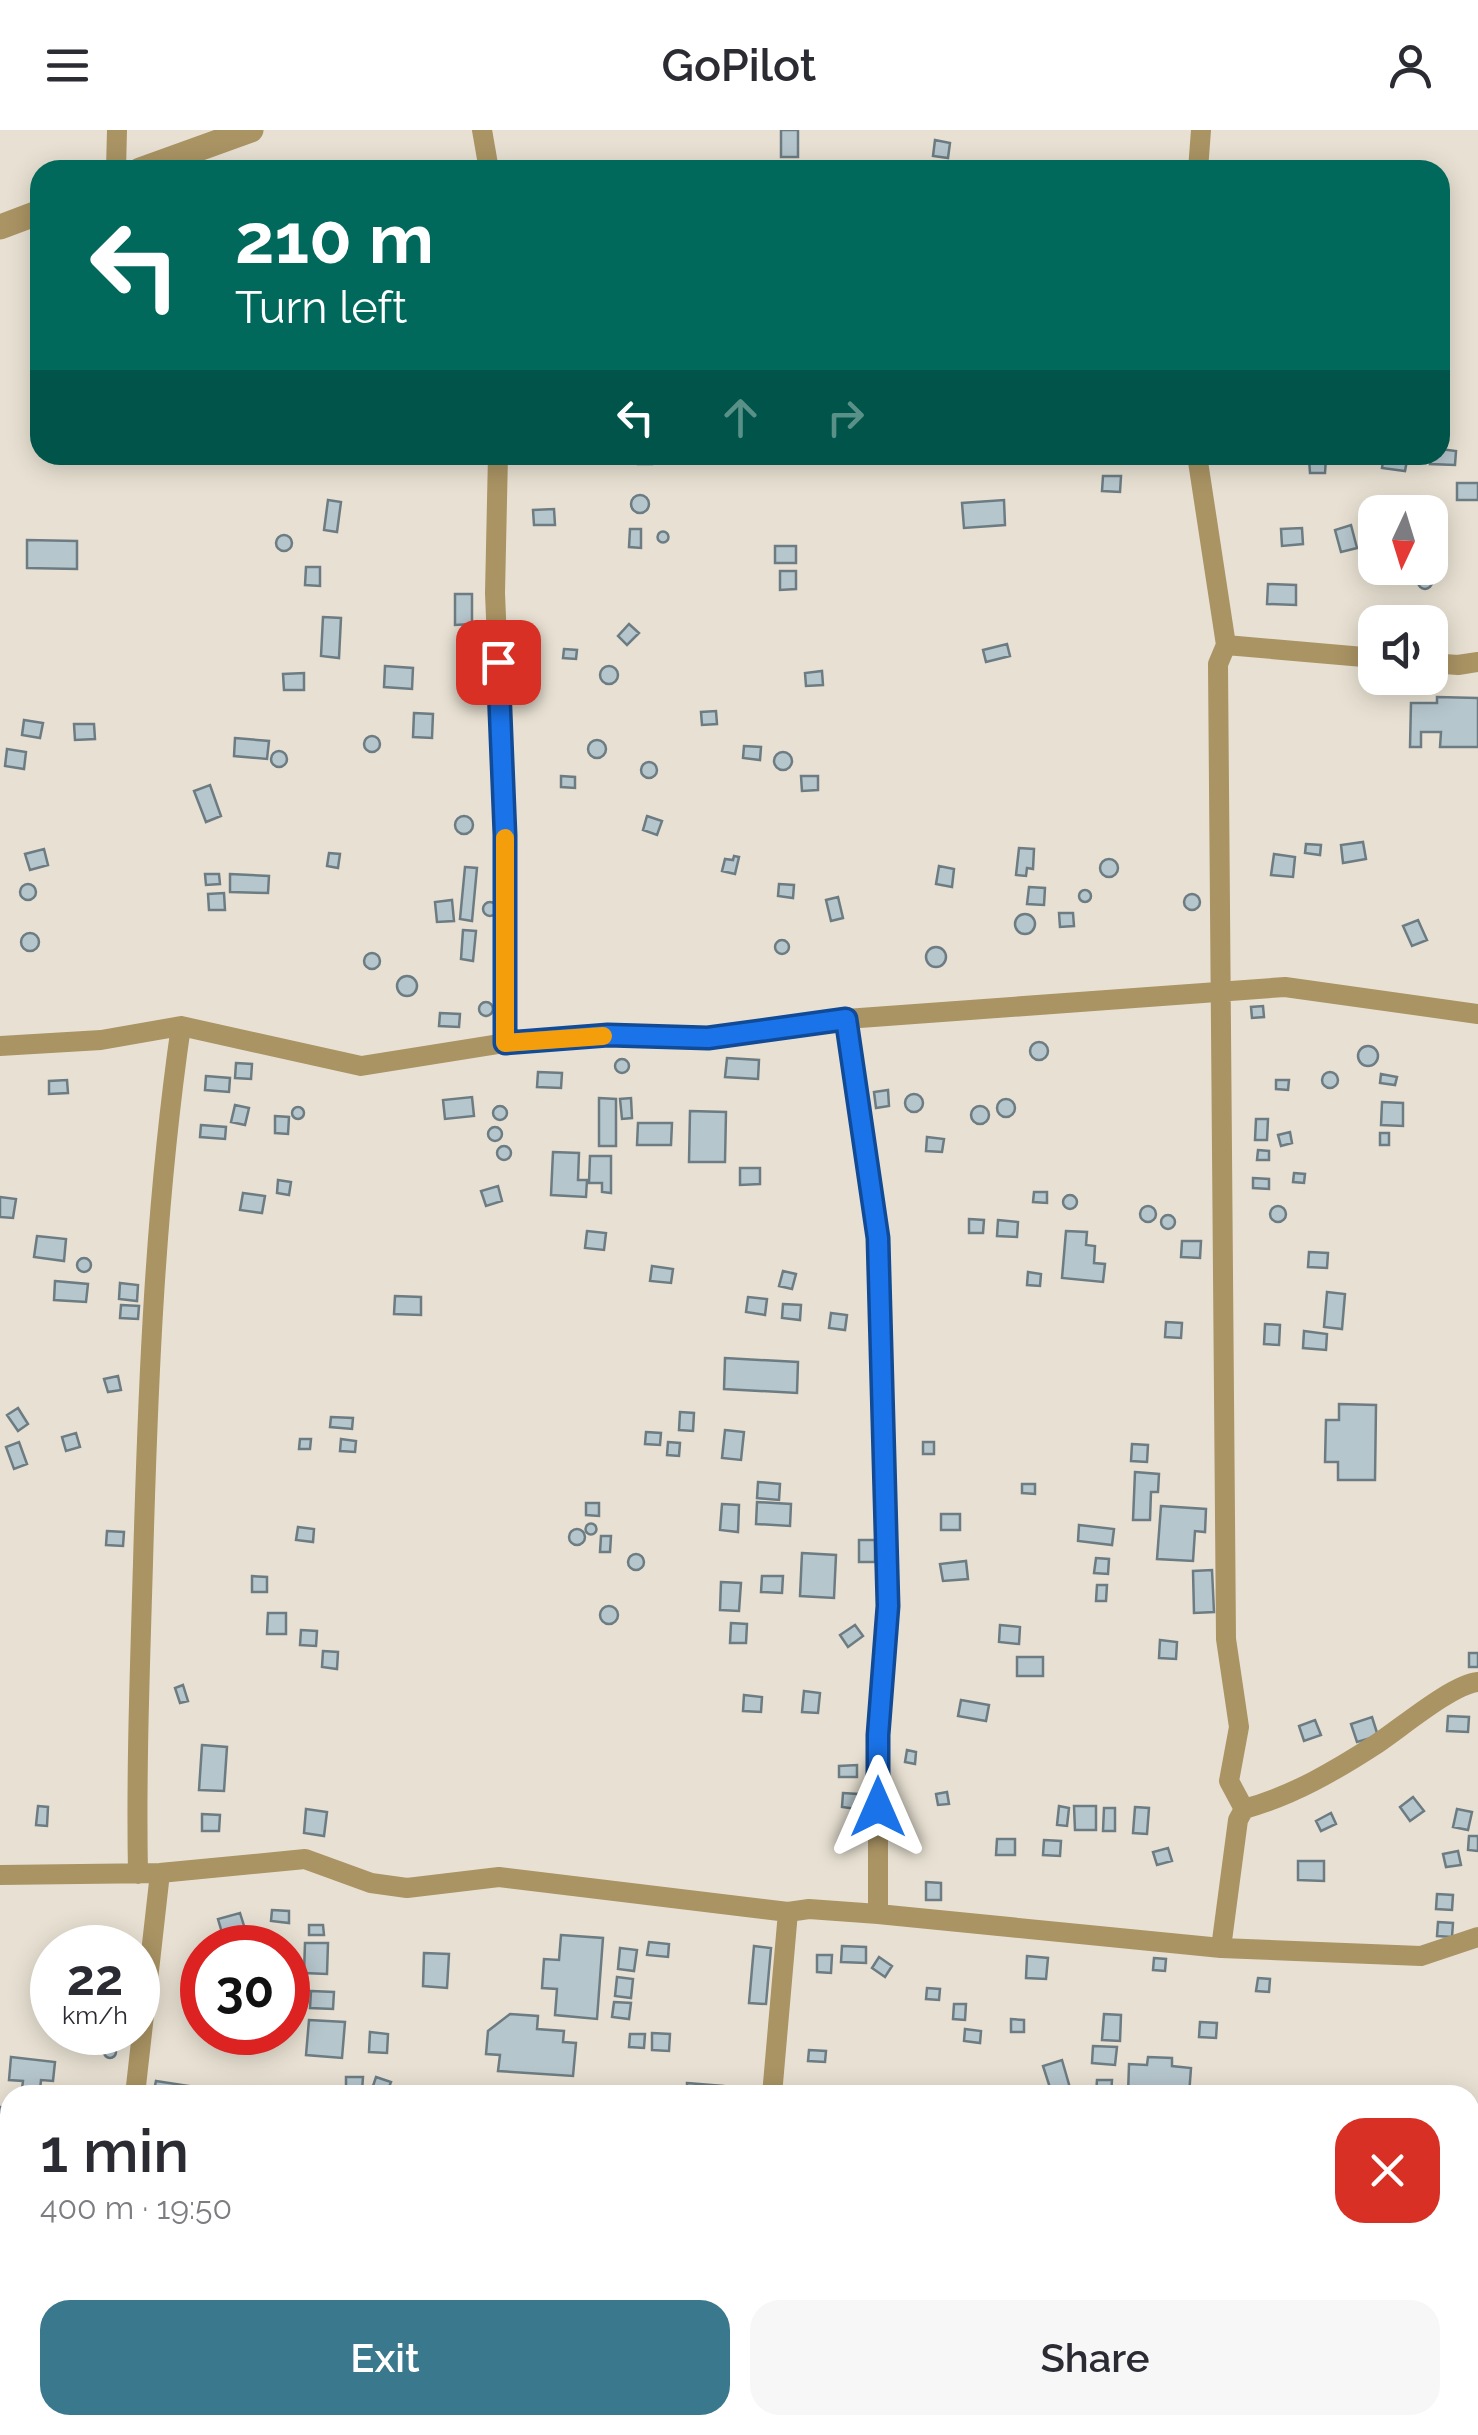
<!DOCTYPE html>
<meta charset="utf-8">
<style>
:root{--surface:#fff;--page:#f7f7f7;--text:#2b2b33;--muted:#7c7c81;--accent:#3a788e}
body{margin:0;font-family:Raleway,sans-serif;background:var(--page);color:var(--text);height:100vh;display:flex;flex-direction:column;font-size:38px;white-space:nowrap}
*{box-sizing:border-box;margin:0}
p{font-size:32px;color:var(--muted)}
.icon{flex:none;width:55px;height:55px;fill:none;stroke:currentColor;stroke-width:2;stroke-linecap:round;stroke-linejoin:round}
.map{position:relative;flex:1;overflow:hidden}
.details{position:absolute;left:0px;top:1955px;width:1480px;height:350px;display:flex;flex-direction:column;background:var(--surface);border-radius:30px 30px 0 0;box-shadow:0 5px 25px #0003}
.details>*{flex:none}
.top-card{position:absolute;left:30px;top:30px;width:1420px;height:305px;border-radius:30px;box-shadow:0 5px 25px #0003;background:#00695c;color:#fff;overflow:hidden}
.needle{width:65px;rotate:184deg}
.tools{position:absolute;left:1358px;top:365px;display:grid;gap:20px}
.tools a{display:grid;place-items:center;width:90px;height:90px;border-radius:20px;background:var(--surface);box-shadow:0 5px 25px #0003;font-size:50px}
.speed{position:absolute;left:30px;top:1795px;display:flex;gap:20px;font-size:50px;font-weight:700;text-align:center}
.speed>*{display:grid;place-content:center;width:130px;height:130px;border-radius:50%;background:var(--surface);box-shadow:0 5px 25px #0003;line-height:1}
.speed small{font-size:25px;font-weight:400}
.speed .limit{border:15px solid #d22;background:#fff;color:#111}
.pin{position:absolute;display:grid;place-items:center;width:85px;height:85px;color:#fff;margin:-42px;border-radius:20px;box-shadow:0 5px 15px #0006}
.me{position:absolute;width:110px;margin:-55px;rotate:0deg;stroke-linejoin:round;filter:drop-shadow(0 0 8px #0008)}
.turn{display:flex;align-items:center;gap:35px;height:210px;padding:0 40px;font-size:45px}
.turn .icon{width:130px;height:130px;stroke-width:2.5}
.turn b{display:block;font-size:70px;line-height:85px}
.lanes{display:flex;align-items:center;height:95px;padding:0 40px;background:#0003;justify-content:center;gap:50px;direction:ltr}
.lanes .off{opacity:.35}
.round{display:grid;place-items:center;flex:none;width:105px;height:105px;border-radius:30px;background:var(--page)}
.headline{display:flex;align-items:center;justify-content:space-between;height:170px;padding:0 40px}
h1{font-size:60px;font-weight:600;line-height:75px}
.cta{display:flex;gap:20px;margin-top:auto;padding:20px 40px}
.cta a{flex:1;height:115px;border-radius:30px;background:var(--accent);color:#fff;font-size:40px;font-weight:600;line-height:115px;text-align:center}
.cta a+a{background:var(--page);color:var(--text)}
header{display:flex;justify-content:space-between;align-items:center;height:130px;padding:0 40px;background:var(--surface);font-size:45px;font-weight:600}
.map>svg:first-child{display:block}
</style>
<header><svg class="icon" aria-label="menu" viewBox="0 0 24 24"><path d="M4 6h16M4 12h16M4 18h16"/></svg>GoPilot<svg class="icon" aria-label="person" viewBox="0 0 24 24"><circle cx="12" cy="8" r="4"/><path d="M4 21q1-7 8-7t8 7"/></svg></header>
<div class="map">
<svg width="1478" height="2305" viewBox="0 0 1478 2305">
<rect width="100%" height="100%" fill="#e8e1d3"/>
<path fill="#b5c6cc" stroke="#6c7c82" stroke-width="2.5" d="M781 0H798V27H781Z
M935 10 950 13 948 28 933 26Z
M574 32H588V40H575Z
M1440 319 1456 321 1455 335 1430 334 1431 325H1440Z
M638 325H653L652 334H638Z
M1384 325H1408L1405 341 1382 338Z
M1326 328 1325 343H1310L1309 329Z
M1103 346H1121L1120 362 1102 361Z
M1457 353H1478V370H1457Z
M631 374a9 9 0 1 1 18 0a9 9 0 1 1-18 0Z
M328 370 341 372 337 402 324 400Z
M1004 370 1005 395 964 398 962 373Z
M554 379 555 395H534L533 380Z
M1351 395 1357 418 1341 422 1335 400Z
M1302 398 1303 414 1282 416 1281 399Z
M630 399H641V418L629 417Z
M657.5 407a5.5 5.5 0 1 1 11 0a5.5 5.5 0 1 1-11 0Z
M276 413a8 8 0 1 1 16 0a8 8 0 1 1-16 0Z
M27 410 77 411V439L27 438Z
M775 416H796V433H775Z
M306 437H320V456L305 455Z
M1384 438H1406V448L1384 447Z
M780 441H796V459L780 460Z
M1418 452a7 7 0 1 1 14 0a7 7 0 1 1-14 0Z
M1268 454 1296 455V475L1267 474Z
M455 464H472V494L455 495Z
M323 487 341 488 339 528 321 526Z
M629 494 639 503 627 515 618 506Z
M1007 514 1010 526 986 532 983 520Z
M564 519 577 520 576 529 563 528Z
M385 536 413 538 412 559 384 557Z
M600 545a9 9 0 1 1 18 0a9 9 0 1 1-18 0Z
M822 541 823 555 806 556 805 543Z
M304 543V560H284L283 544Z
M1437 567 1478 568V617H1440L1441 602H1421V617H1410L1411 573H1437Z
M716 581 717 594 702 595 701 582Z
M414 583 433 584 432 608 413 607Z
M24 590 43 593 40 608 22 605Z
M74 594H94L95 609 75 610Z
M364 614a8 8 0 1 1 16 0a8 8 0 1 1-16 0Z
M235 608 269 611 267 629 234 626Z
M588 619a9 9 0 1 1 18 0a9 9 0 1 1-18 0Z
M744 616 761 617 760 630 743 628Z
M7 619 26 622 24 639 5 636Z
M271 629a8 8 0 1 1 16 0a8 8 0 1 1-16 0Z
M774 631a9 9 0 1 1 18 0a9 9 0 1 1-18 0Z
M641 640a8 8 0 1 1 16 0a8 8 0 1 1-16 0Z
M561 646 575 647V658L561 657Z
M801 646H818V660L802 661Z
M210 655 221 686 206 692 194 661Z
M455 695a9 9 0 1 1 18 0a9 9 0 1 1-18 0Z
M647 686 662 691 657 705 643 700Z
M1363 712 1366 729 1343 733 1341 715Z
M1306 714 1321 715 1320 725 1305 723Z
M1019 718 1034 719 1033 739 1027 738 1026 746 1016 745Z
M44 719 48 735 30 740 25 724Z
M329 723 340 724 338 738 327 736Z
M1274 724 1295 727 1293 747 1271 745Z
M734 726 739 727 735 744 722 741 725 729 733 730Z
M1100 738a9 9 0 1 1 18 0a9 9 0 1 1-18 0Z
M939 736 954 739 952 757 936 754Z
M465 737 477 738 472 791 460 789Z
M205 744H219L220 754 206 755Z
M230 744 269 746 268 763 230 762Z
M20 762a8 8 0 1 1 16 0a8 8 0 1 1-16 0Z
M779 754 794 755 793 768 778 766Z
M1029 757 1045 758 1044 775 1027 774Z
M1079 766a6 6 0 1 1 12 0a6 6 0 1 1-12 0Z
M224 763 225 780H209L208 764Z
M1184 772a8 8 0 1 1 16 0a8 8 0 1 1-16 0Z
M838 767 843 788 831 791 826 770Z
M452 770 454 791 437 792 435 772Z
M483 779a7 7 0 1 1 14 0a7 7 0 1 1-14 0Z
M1059 783H1073L1074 796 1060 797Z
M1015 794a10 10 0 1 1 20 0a10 10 0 1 1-20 0Z
M1418 790 1427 810 1412 816 1403 796Z
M463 800 476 801 473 831 461 829Z
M21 812a9 9 0 1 1 18 0a9 9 0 1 1-18 0Z
M775 817a7 7 0 1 1 14 0a7 7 0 1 1-14 0Z
M926 827a10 10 0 1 1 20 0a10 10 0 1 1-20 0Z
M364 831a8 8 0 1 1 16 0a8 8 0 1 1-16 0Z
M397 856a10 10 0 1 1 20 0a10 10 0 1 1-20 0Z
M479 879a7 7 0 1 1 14 0a7 7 0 1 1-14 0Z
M1263 876 1264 887 1252 888 1251 877Z
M440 883 460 884 459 897 439 896Z
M1030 921a9 9 0 1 1 18 0a9 9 0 1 1-18 0Z
M1358 926a10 10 0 1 1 20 0a10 10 0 1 1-20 0Z
M727 928 759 930 758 949 725 947Z
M615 936a7 7 0 1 1 14 0a7 7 0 1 1-14 0Z
M236 933 252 934 251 949 235 948Z
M1322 950a8 8 0 1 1 16 0a8 8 0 1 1-16 0Z
M538 942 562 943 561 958 537 957Z
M1381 944 1397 947 1395 955 1380 953Z
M206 946 230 948 229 962 205 960Z
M67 950 68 963 49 964V951Z
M1276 950H1289L1288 960 1276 959Z
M888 960 889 976 876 978 874 962Z
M905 973a9 9 0 1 1 18 0a9 9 0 1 1-18 0Z
M472 967 474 986 445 989 443 970Z
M599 968 616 969V1016H599Z
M631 968 632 988 622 989 620 969Z
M997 978a9 9 0 1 1 18 0a9 9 0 1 1-18 0Z
M1382 972 1403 973V996L1381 995Z
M235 975 249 978 245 995 231 992Z
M493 983a7 7 0 1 1 14 0a7 7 0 1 1-14 0Z
M971 985a9 9 0 1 1 18 0a9 9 0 1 1-18 0Z
M292 983a6 6 0 1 1 12 0a6 6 0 1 1-12 0Z
M690 981 726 982 725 1032H689Z
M275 986 289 987 288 1004 275 1003Z
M1256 989H1268L1267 1010H1255Z
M638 993H672L671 1015H637Z
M201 995 226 997 225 1009 200 1007Z
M488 1004a7 7 0 1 1 14 0a7 7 0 1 1-14 0Z
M1290 1002 1292 1013 1281 1016 1278 1005Z
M1380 1003H1389V1015H1380Z
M927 1007 944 1009 942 1022 926 1021Z
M497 1023a7 7 0 1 1 14 0a7 7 0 1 1-14 0Z
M1258 1020 1269 1021V1030H1257Z
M553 1022 579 1023 578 1050H587L586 1067 551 1065Z
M590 1026H611V1063L602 1062V1053H589Z
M740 1038H760V1054L740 1055Z
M1294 1043 1305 1044 1304 1053 1293 1052Z
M1253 1048 1269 1049V1059L1253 1058Z
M278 1050 291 1052 289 1065 277 1063Z
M498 1056 502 1071 486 1076 481 1061Z
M1034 1062H1047V1073L1033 1072Z
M243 1063 265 1066 262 1083 240 1080Z
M1063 1072a7 7 0 1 1 14 0a7 7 0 1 1-14 0Z
M0 1067 16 1069 13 1088 0 1087Z
M1270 1084a8 8 0 1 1 16 0a8 8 0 1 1-16 0Z
M1140 1084a8 8 0 1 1 16 0a8 8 0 1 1-16 0Z
M1161 1092a7 7 0 1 1 14 0a7 7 0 1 1-14 0Z
M969 1089 984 1090 983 1103H969Z
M998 1090 1018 1092 1017 1107 997 1106Z
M587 1101 606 1103 604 1120 585 1118Z
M1066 1101 1087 1102 1086 1115 1095 1116 1094 1133 1105 1134 1103 1152 1062 1148Z
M37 1106 66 1109 64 1131 34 1127Z
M1182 1111H1201L1200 1128 1181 1127Z
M1309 1122 1328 1123 1327 1138 1308 1137Z
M77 1135a7 7 0 1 1 14 0a7 7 0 1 1-14 0Z
M652 1136 673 1139 671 1153 650 1151Z
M783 1141 796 1144 792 1159 779 1156Z
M1028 1142 1041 1144 1040 1156 1027 1155Z
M55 1151 88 1154 86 1172 54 1170Z
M120 1153 138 1155 137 1171 119 1169Z
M1327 1162 1345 1164 1342 1199 1324 1197Z
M395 1166 421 1167V1185L394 1184Z
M748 1167 767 1169 765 1185 746 1182Z
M783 1174 801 1175 800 1190 782 1188Z
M121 1175 139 1176 138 1189 120 1188Z
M831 1183 847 1185 845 1200 829 1198Z
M1166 1192 1182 1193 1181 1208 1165 1207Z
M1265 1194 1280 1195 1279 1215 1264 1214Z
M1304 1201 1327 1204 1326 1220 1303 1218Z
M725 1228 798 1232 797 1263 724 1259Z
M118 1246 121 1260 108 1262 104 1249Z
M1339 1274 1376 1275 1375 1350H1338V1332H1325L1326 1290H1339Z
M18 1278 28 1294 18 1301 7 1285Z
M680 1282 694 1283 693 1301 679 1300Z
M331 1287 353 1288 352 1299 330 1297Z
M725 1300 744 1302 741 1330 722 1328Z
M646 1302 661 1303 660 1315 645 1314Z
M76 1303 80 1317 66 1321 62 1307Z
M300 1309H311L310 1319H299Z
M341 1309 356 1311 355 1322 340 1321Z
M19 1312 27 1334 14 1339 6 1317Z
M668 1312 680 1313 679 1326 667 1325Z
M923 1312H934V1324H923Z
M1132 1314 1148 1315 1147 1332 1131 1331Z
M1135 1342 1159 1344 1158 1362H1151L1150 1390H1133Z
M758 1352 780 1354 779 1370 757 1368Z
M1022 1354H1035V1364L1022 1363Z
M757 1372 791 1374 790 1396 756 1394Z
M586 1373H599V1386L586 1385Z
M722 1374 739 1375 738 1402 720 1400Z
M1161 1376 1206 1379 1205 1402 1195 1401 1193 1431 1157 1429Z
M941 1384H960V1400H941Z
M585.5 1399a5.5 5.5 0 1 1 11 0a5.5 5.5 0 1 1-11 0Z
M1079 1395 1114 1399 1112 1415 1078 1411Z
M298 1397 314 1399 313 1412 296 1410Z
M569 1407a8 8 0 1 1 16 0a8 8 0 1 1-16 0Z
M107 1401 124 1402 123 1416 106 1415Z
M601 1406H611L610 1422H600Z
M859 1410H875V1432H859Z
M802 1423 836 1425 834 1468 800 1466Z
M628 1432a8 8 0 1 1 16 0a8 8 0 1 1-16 0Z
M1096 1428 1109 1429 1108 1444 1094 1443Z
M966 1431 968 1449 943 1451 940 1434Z
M1212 1440 1214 1482 1194 1483 1193 1441Z
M252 1446 267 1447V1462H252Z
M762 1446H783L782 1463 761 1462Z
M721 1452 741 1453 739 1481 720 1480Z
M1097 1455H1107L1106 1471H1096Z
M600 1485a9 9 0 1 1 18 0a9 9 0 1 1-18 0Z
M268 1483H286V1504H267Z
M731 1493 747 1494 746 1513H730Z
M855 1495 863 1506 848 1517 840 1505Z
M1000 1495 1020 1497 1019 1514 999 1512Z
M301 1500 317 1501 316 1516 300 1515Z
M1160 1510 1177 1512 1176 1529 1159 1528Z
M323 1521 338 1522 337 1539 322 1537Z
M1469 1523H1478V1537H1469Z
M1017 1527H1043V1546H1017Z
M183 1555 188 1571 180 1573 175 1558Z
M804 1561 820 1563 818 1583 802 1582Z
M744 1565 762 1567 761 1582 743 1581Z
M961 1570 989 1575 986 1591 958 1586Z
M1448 1586 1469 1587 1468 1602 1447 1601Z
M1372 1587 1378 1606 1357 1612 1351 1594Z
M1315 1590 1321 1605 1304 1611 1299 1596Z
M202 1615 227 1617 224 1661 199 1660Z
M907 1620 916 1622 915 1634 905 1632Z
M857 1635V1647H839V1636Z
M947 1662 949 1674 938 1675 936 1664Z
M843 1663 858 1664 857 1679 842 1677Z
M1413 1667 1424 1681 1410 1691 1400 1677Z
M38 1676 48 1677 47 1696 36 1695Z
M1059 1676 1069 1678 1067 1696 1057 1695Z
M1074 1676H1096V1700H1075Z
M1135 1677 1149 1678 1147 1704 1133 1703Z
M1104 1678H1115V1701H1103Z
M306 1679 327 1682 324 1706 304 1703Z
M1457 1679 1472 1682 1468 1700 1453 1697Z
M1331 1683 1336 1694 1321 1701 1316 1691Z
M202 1684 220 1685 219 1701H202Z
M1469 1706H1478V1721L1468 1720Z
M997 1709H1015V1725H996Z
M1044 1710 1061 1711 1060 1726 1043 1725Z
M1168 1718 1172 1731 1157 1735 1153 1722Z
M1458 1721 1461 1735 1446 1737 1443 1724Z
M1298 1731H1324V1751L1298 1750Z
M926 1752 941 1753V1770H926Z
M1437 1764 1453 1765 1452 1780 1436 1779Z
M272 1780 289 1781V1793L271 1791Z
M240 1783 245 1799 223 1806 218 1789Z
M1438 1792 1453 1793 1452 1807 1437 1806Z
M309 1795H323L324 1805H309Z
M561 1805 603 1808 597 1889 555 1885 557 1859 542 1858 544 1829 559 1830Z
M649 1812 669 1814 668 1827 647 1825Z
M305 1813H328L327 1844 304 1843Z
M754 1816 771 1818 766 1874 749 1873Z
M842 1816 866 1817V1833L841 1832Z
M620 1818 637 1820 634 1841 618 1839Z
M424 1823 449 1824 447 1858 423 1856Z
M817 1825H832L831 1843 817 1842Z
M1027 1826 1048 1828 1046 1849 1026 1848Z
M879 1827 892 1836 885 1847 872 1838Z
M1154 1828 1166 1829 1165 1841 1153 1840Z
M617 1847 633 1849 631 1868 615 1866Z
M1258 1848 1270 1849 1269 1862 1256 1861Z
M927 1858 940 1859 939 1870 926 1869Z
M311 1861 334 1862 333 1879 310 1878Z
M614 1872 631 1873 629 1889 612 1887Z
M954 1874H966L965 1890 953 1889Z
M510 1884 538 1886 537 1899 564 1901 563 1912 576 1913 573 1946 498 1941 500 1925 486 1924 488 1901Z
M1104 1884 1121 1885 1120 1911 1102 1910Z
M1011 1889 1024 1890V1902H1011Z
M309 1890 345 1892 342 1928 306 1925Z
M1200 1892 1217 1893 1216 1908 1199 1907Z
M965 1899 981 1901 980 1913 964 1911Z
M370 1902 388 1904 387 1923 369 1922Z
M652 1903 670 1904 669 1921 652 1920Z
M630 1904H645L644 1918 629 1917Z
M104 1922a6 6 0 1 1 12 0a6 6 0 1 1-12 0Z
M1093 1916 1117 1917 1115 1935 1092 1933Z
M809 1920 826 1921 825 1932 808 1931Z
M11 1927 55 1932 53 1951 41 1950 40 1960 22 1959 23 1951 9 1950Z
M1148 1927 1172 1928V1936L1191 1938 1189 1965H1128L1129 1934 1147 1935Z
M1062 1930 1070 1958 1052 1964 1043 1936Z
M346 1947H363L362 1961 346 1960Z
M376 1947 391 1952 386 1965H370Z
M1097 1950H1112L1111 1965H1096Z
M156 1951 189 1956 188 1965H153Z
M687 1953 723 1956V1965H687Z
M0 1977 10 1978V1994L0 1993Z
M274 2295H295V2300L311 2301 310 2305H274Z
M446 2295 507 2296V2305H445Z
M877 2295H897V2305H876Z
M650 2298 686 2300V2305H649Z"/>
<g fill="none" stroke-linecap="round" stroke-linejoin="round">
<path stroke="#aa9464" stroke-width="20" d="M482 0 489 40
M116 40 117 0
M1198 40 1201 0
M498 325 495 463 505 705V913
M1197 325 1226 515 1218 534 1226 1509 1239 1597 1229 1651 1244 1679 1238 1690 1221 1818
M1226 515 1375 528
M1430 533 1458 535 1478 532
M846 889 878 1108 888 1477 878 1605V1784
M0 916 101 910 181 896 361 936 505 913 608 905 708 908 846 889 1285 857 1478 884
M1244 1679C1292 1666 1335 1641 1378 1613 1402 1597 1453 1554 1478 1552
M138 1744C136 1640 140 1537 143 1433 148 1252 155 1076 181 896
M0 1745 160 1743 305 1729 371 1753 407 1758 499 1747 788 1782 809 1779 878 1784 1221 1818 1345 1823 1421 1826 1478 1807
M135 1965 160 1743
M772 1965 788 1782
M0 2082 10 2083
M91 2305 93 2295
M746 2305V2295"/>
<path stroke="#aa9464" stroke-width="25" d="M140 40 251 0
M0 97 40 82"/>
</g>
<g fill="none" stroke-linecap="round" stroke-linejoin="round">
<g stroke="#114b97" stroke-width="25">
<path id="route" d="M498 532 505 705V913L608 905 708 908 846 889 878 1108 888 1476 878 1605V1677"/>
</g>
<use href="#route" stroke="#1a73e8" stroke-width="18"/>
<path stroke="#f59e0b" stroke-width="18" d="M505 708V913L603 906"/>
</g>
</svg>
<div class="tools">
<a><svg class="needle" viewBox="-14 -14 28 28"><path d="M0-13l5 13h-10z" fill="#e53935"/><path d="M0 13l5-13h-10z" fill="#7c7c81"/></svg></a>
<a><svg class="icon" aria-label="sound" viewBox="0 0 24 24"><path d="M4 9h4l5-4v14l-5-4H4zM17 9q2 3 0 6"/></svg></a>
</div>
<div class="speed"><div>22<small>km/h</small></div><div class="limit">30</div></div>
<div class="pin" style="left:498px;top:532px;background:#d93025"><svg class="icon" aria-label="arrive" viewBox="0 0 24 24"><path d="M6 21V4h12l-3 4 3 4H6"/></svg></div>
<svg class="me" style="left:878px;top:1677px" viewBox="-20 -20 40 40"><path d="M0-17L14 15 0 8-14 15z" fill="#1a73e8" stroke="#fff" stroke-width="4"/></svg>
<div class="top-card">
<div class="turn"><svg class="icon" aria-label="left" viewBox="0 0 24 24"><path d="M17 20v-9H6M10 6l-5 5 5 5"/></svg><div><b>210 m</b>Turn left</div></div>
<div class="lanes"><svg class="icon" aria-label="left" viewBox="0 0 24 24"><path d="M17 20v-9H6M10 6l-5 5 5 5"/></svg><svg class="icon off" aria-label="ahead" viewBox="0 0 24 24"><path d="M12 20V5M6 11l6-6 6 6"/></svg><svg class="icon off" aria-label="right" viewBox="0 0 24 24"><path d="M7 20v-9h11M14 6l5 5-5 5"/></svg></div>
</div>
<section class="details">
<div class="headline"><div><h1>1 min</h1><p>400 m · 19:50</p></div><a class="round" style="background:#d93025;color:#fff"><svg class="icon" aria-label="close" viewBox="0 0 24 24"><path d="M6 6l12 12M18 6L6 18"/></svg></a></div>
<div class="cta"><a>Exit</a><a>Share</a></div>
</section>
</div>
